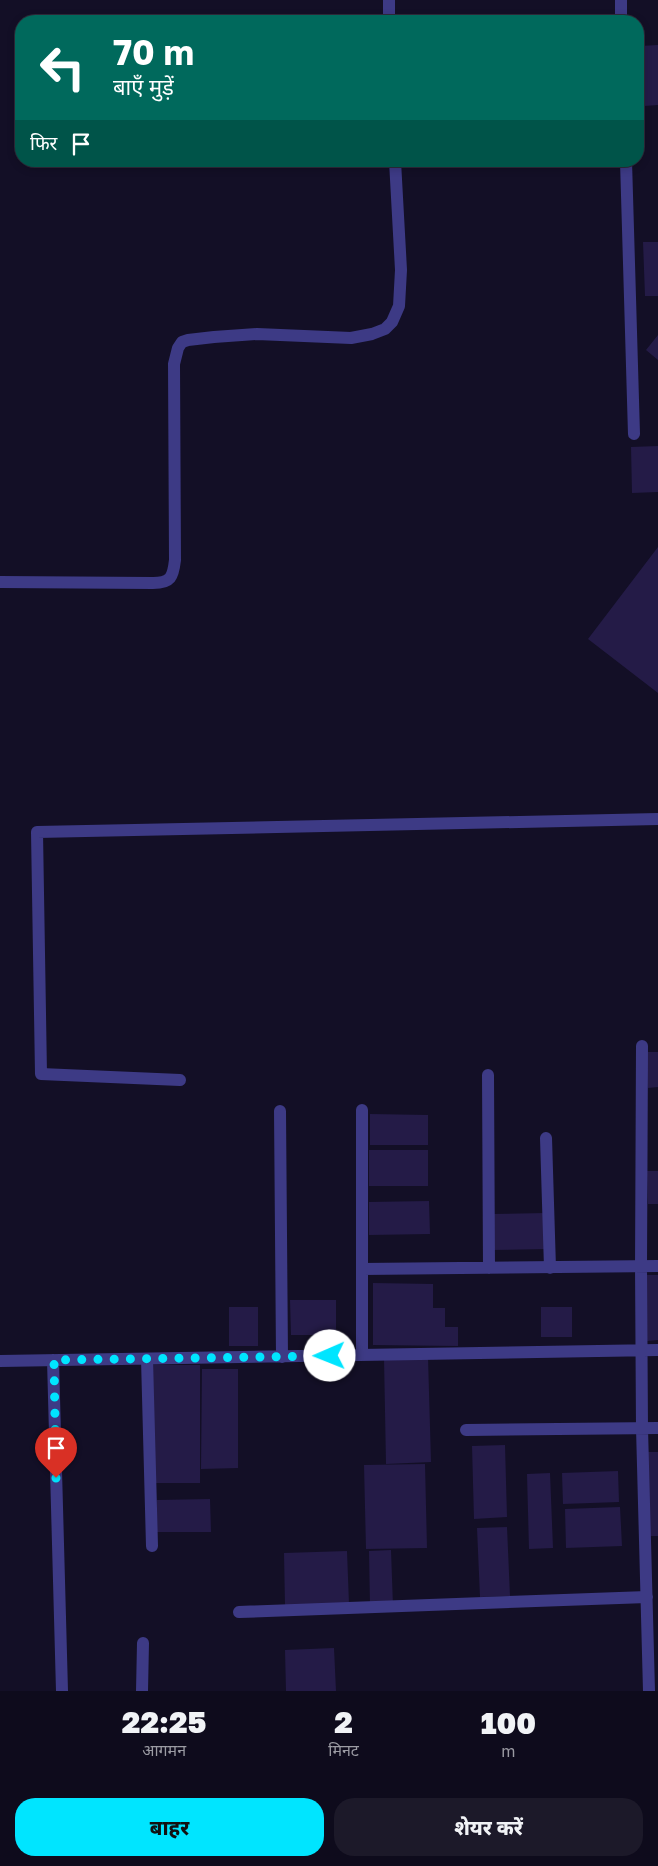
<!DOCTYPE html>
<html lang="hi">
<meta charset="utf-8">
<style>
:root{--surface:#0e0b1c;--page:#1c1929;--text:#f1f3f6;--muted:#9b9ba3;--line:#2e2b3b;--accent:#00e5ff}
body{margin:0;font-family:"Golos Text","Noto Sans Devanagari",sans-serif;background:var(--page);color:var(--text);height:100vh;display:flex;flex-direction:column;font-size:19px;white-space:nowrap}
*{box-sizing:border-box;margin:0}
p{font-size:16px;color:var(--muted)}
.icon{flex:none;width:28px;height:28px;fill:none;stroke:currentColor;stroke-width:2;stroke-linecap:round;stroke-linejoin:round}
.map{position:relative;height:1691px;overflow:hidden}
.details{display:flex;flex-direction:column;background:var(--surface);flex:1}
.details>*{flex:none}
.guide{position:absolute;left:15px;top:15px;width:629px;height:152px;border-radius:20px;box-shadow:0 2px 8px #0003,0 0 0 1px var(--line);background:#00695c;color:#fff;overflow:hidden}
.pin{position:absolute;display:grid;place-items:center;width:42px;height:42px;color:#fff;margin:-51px -21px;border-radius:50% 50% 50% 0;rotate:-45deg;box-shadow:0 0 5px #0007}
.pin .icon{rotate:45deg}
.me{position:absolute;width:55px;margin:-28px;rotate:269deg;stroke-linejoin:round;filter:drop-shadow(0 0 4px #0008)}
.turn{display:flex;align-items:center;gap:18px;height:105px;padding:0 15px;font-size:22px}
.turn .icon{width:65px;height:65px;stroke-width:2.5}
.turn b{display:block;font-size:35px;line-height:42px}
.then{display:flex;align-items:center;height:48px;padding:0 15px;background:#0003;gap:10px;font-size:19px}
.eta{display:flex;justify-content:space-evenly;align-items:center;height:85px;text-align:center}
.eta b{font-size:30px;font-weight:800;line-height:35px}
.button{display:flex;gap:10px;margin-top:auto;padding:10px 15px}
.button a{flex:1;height:58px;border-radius:20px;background:var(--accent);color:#111;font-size:20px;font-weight:800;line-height:58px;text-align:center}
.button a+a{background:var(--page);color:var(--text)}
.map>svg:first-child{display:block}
</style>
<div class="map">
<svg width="658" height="1691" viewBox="0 0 658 1691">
<rect width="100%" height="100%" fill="#130f26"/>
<path fill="#241b47" d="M658 45V105L644 106 640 46Z
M643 242H658V296H645Z
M658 335V360L646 350Z
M658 446V492L632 493 631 447Z
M658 547V693L588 639Z
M646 1052H658V1087L648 1088Z
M370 1114 428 1115V1145H370Z
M369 1150H428V1186H369Z
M647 1171H658V1204H648Z
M429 1201 430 1234 369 1235V1202Z
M546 1213 547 1249 491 1250 490 1214Z
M646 1275H658V1340L647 1341Z
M373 1283 433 1284V1308H445V1327H458V1346L373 1345Z
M290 1300H336V1335H291Z
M229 1307H258V1346H229Z
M541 1307H572V1337H541Z
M428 1357 431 1462 386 1464 384 1358Z
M151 1365H200V1483H151Z
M202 1369H238V1468L201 1469Z
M505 1445 507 1517 474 1519 472 1446Z
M647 1452H658V1536H647Z
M425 1464 427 1548 366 1549 364 1465Z
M618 1471 619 1502 563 1504 562 1473Z
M550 1473 553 1548 529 1549 527 1474Z
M210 1499 211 1532H157V1500Z
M620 1507 622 1546 566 1548 565 1509Z
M507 1527 510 1596 480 1597 477 1528Z
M391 1550 393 1606H370L369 1551Z
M347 1551 349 1604 285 1606 284 1553Z
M334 1648 336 1691H286L285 1650Z"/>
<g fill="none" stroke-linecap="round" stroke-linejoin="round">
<path stroke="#3d3a85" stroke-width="12" d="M389 0V21
M621 0V21
M626 161 634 434
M0 582 153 583C171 583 173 577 175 560L174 364 178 348 182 342 188 340 214 337 257 334 351 338 372 334 385 329 392 322 399 306 401 270 395 161
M642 1046 641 1266 642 1428 649 1691
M488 1075 489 1268
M180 1080 41 1074 37 832 658 819
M280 1111 282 1357
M546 1138 550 1268
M362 1269 658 1266
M362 1355V1110
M147 1359 152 1546
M53 1360 62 1691
M0 1361 658 1350
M466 1430 658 1428
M239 1612 647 1597
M142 1691 143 1643"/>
</g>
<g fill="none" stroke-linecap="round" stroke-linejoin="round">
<path stroke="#00e5ff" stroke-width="9" stroke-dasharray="0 16.2" d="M56 1478 54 1360 330 1356"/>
</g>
</svg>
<div class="pin" style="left:56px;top:1478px;background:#d93025"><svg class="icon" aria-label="arrive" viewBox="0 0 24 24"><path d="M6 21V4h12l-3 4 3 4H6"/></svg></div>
<svg class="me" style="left:330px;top:1356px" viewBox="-20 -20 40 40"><circle r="19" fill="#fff"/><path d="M0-13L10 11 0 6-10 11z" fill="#00e5ff"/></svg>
<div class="guide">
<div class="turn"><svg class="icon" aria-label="left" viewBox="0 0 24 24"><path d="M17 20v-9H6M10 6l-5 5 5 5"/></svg><div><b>70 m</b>बाएँ मुड़ें</div></div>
<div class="then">फिर<svg class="icon" aria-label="arrive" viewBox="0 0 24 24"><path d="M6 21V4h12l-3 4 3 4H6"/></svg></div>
</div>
</div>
<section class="details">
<div class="eta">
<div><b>22:25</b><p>आगमन</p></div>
<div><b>2</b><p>मिनट</p></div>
<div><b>100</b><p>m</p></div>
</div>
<div class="button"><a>बाहर</a><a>शेयर करें</a></div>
</section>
